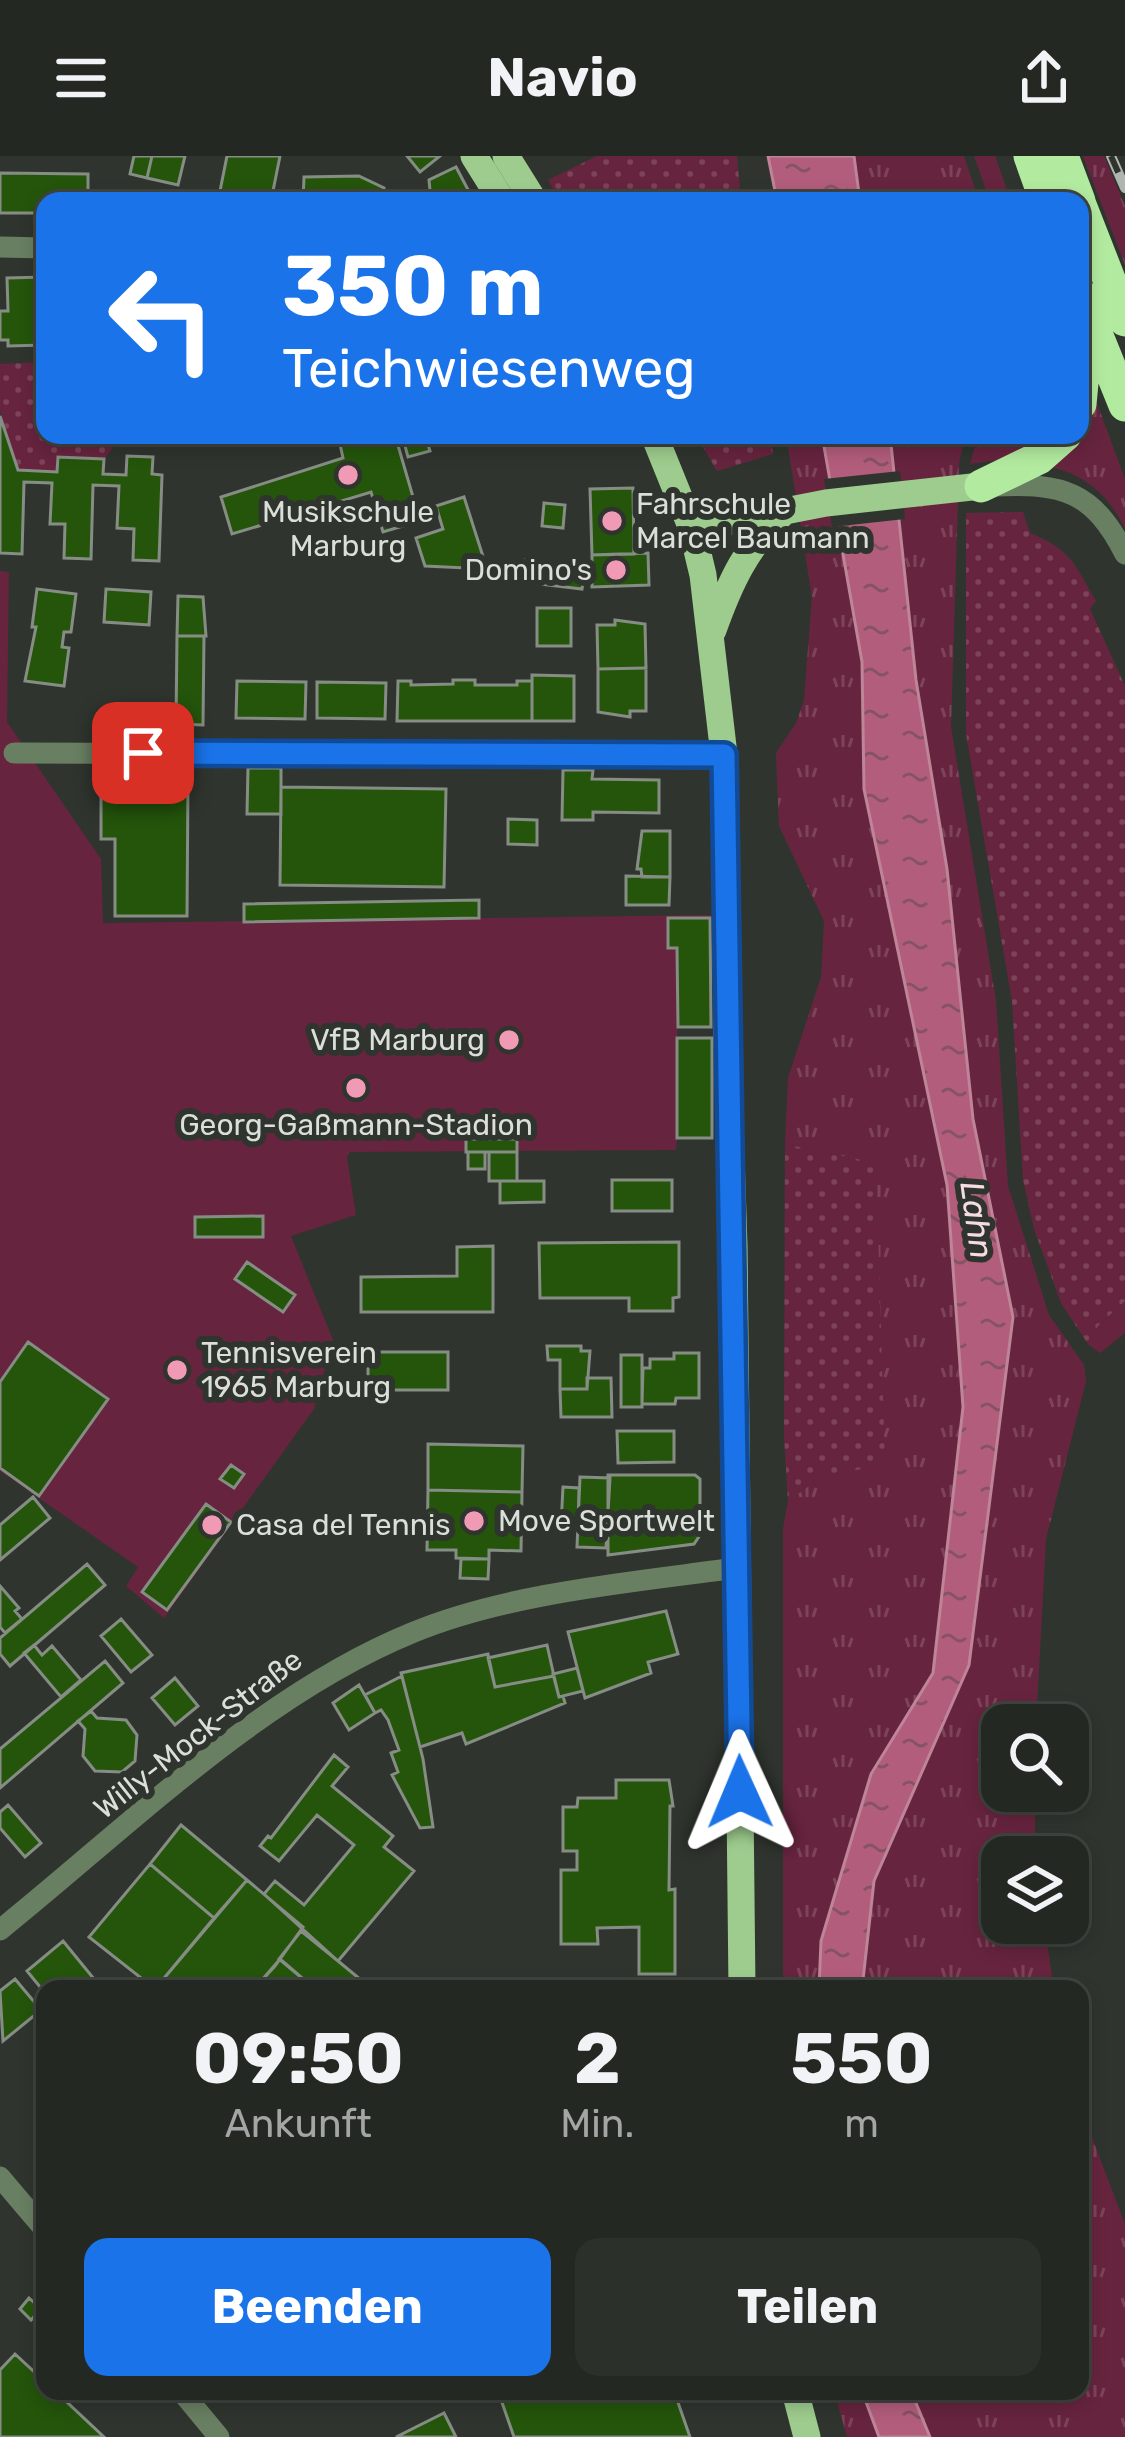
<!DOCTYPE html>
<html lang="de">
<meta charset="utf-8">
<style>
:root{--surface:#232822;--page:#2b302a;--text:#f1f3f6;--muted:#a3a6a5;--line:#404440;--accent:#1a73e8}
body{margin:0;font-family:Rubik,sans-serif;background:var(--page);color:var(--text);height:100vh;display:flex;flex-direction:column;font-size:45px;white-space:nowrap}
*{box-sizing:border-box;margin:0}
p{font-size:39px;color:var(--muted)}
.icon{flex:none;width:66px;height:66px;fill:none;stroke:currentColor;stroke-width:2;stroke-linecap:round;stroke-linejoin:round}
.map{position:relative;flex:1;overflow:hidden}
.details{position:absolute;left:36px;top:1824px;width:1053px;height:420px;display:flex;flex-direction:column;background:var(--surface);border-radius:24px;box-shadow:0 6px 18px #0003,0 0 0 3px var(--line)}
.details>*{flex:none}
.guide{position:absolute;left:36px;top:36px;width:1053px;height:252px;border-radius:24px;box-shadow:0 6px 18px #0003,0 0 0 3px var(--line);background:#1a73e8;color:#fff;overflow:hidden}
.fabs{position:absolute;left:981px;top:1548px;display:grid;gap:24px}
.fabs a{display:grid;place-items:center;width:108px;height:108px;border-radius:24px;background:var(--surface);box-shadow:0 6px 18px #0003,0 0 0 3px var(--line);font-size:60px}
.pin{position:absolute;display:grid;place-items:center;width:102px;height:102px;color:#fff;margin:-51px;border-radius:24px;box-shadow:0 6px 18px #0006}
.me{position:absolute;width:132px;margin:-66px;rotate:359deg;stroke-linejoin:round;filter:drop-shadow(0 0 9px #0008)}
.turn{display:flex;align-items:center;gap:42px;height:252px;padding:0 48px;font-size:54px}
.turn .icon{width:156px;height:156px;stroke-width:2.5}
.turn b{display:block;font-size:84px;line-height:102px}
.eta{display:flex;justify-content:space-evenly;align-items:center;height:204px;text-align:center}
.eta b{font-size:72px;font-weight:700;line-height:84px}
.button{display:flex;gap:24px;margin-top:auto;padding:24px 48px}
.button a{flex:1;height:138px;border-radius:24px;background:var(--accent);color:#fff;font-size:48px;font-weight:700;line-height:138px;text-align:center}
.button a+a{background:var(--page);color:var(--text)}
header{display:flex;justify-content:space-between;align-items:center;height:156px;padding:0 48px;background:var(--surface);font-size:54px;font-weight:700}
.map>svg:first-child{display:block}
</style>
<header><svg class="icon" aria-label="menu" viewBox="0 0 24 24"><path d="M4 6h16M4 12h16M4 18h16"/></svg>Navio<svg class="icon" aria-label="share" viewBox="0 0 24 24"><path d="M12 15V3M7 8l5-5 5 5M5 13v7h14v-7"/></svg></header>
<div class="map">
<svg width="1125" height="2281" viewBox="0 0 1125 2281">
<defs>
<pattern id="grass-tufts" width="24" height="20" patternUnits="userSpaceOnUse" patternTransform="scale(3)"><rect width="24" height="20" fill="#67243e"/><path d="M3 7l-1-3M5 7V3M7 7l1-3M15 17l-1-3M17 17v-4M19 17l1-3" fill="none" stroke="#7c4359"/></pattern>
<pattern id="park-dots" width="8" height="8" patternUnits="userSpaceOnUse" patternTransform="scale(3)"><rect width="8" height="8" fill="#67243e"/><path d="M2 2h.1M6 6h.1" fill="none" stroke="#7c4359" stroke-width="1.8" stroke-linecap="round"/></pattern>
<pattern id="water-ripples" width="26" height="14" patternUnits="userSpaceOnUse" patternTransform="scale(3)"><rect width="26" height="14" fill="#b25d7b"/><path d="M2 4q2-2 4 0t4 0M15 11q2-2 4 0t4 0" fill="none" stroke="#855364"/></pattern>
</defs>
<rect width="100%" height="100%" fill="#2f352e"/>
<path fill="url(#grass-tufts)" d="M854 0H964L979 45H860Z
M974 0H995L1011 45H990Z
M1083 0H1104L1125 50V109Z
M1095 242 1125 323V373C1110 339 1082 316 1045 310L1080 279Z
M786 279H822L862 506 864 633 947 1029 963 1251 933 1517 871 1618 821 1785 819 1833H783V1373L788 1345 817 1324 875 1007 785 988 788 922 821 821 824 765 779 670 776 597 796 567 804 544 812 441Z
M891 279H965L959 308 951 571 996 845 1008 1030 1049 1159 1084 1209 1086 1225 1046 1383 1036 1569H1002V1635H1035V1701H1002V1767H1044L1054 1833H862L874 1725 969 1509 1013 1161 973 963 947 713 916 524Z
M978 279H1047L1005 303 970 308Z
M1125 1145V1177L1100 1197 1088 1188 1098 1170Z
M1080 1950 1125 2068V2281H930L911 2235H1080Z
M834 2235H862L879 2281H847Z"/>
<path fill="url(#park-dots)" d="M597 0H737L741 45H560L548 24Z
M45 206V279H123L104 303 58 301 57 316 18 314 0 254V208Z
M696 279H770L773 298 717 315Z
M1023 356 1030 377C1073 395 1074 408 1096 445L1090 453 1125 530V1145L1098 1170 1088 1188 1061 1147 1034 1073 1023 1024 1012 845 966 578V357Z
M785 988 876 1007 885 1307 817 1324 788 1345 784 1280Z"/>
<path fill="#67243e" d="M0 415 9 416 7 566 101 703 103 767 711 759V871H678L677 881 712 882V982H677L676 994 350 996 347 1001 356 1059 291 1080 333 1184 314 1253 164 1462 126 1430 138 1411 0 1315Z"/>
<path fill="url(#water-ripples)" stroke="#be8498" stroke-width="3" d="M768 0H854L860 45H777Z
M822 279H890L916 524 947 713 973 963 1013 1161 969 1509 874 1725 862 1833H819L821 1785 871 1618 933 1517 963 1251 947 1029 864 633 862 506Z
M862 2235H911L930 2281H879Z"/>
<path fill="#2f352e" d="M900 315 905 363 832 371 824 323Z"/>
<path fill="#24550b" stroke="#868d84" stroke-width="3" d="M134 0H152L147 22 130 18Z
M152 0H185L178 29 147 22Z
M227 0H280L271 45H218Z
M407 0H440L420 16Z
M456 11 474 45H431L429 24Z
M0 17 88 18V45H45V57H0Z
M359 20 384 32V45H303L304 21Z
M45 121V189L8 190V184H0V155H8L7 122Z
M0 260 18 314 57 316 58 301 104 303 103 318 126 319 127 300 153 301 152 318 162 319 159 405 133 404 134 373 117 372 119 330 93 329 91 403 64 402 65 368H50L52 327 24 326 22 398 0 397Z
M338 279H395L420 365 383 376 371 336 232 378 221 341 343 302Z
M402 279H425L430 295 408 301Z
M633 332 634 398 592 399 590 333Z
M464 341 487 413 425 410 416 382 443 373 436 350Z
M544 347 565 349 563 372 542 370Z
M648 397 649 429 592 431V399Z
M525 404 585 412 582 433 523 426Z
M37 433 76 438 71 476H64L62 491 69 492 64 530 25 525 36 471H32Z
M106 433 151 436 149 469 104 466Z
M178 440 203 441 206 480H177Z
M537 452H571V490H537Z
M615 464 645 468 646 512 598 513 597 469H615Z
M177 480H204L203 569 176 568Z
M646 512V555H630V561L598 556V513Z
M532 519 574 520V565H532Z
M453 524H475V529H517V525H532V565H397L398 525H411V529L453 528Z
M237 525 306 526 305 563 236 562Z
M317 526 386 527 385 563 317 562Z
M248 612H281V658H247Z
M563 614H593L592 623 659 624V657L593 656V664H562Z
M101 623H188L187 760H115V683H101Z
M281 631 446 633 444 731 280 729Z
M508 663 537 664V689L508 688Z
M642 675H670V721H642L641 713H637Z
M626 720 670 721 669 749H626Z
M479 744V762L244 766V748Z
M668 762H710L711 871H678L677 792H668Z
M677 882H712V982H677Z
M341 962 342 977 325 979 324 963Z
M466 983H517V996H466Z
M468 996H485V1013H468Z
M489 996H517V1025H489Z
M612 1024H672V1055H612Z
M500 1025H544V1046L500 1047Z
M263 1060V1081H195V1061Z
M679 1086V1141L673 1142V1155H629V1142H540L539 1087Z
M493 1090V1156H361V1121L457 1120V1091Z
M247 1106 295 1139 283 1156 235 1123Z
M28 1186 108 1243 39 1340 0 1312V1226Z
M547 1190H581V1195H590L587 1233H560V1204H548Z
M368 1196H448V1234H368Z
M674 1197H699V1242H676L675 1248H642L643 1212H650V1203H674Z
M621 1199H642V1251H621Z
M587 1222H611L612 1261H561L560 1233H587Z
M617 1275H674V1306L618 1307Z
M428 1288 523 1290 522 1336 428 1334Z
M231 1309 244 1318 234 1332 220 1323Z
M608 1319H695L700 1323V1379L694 1388 608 1399Z
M580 1321 610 1322 606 1392 577 1391Z
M563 1331 579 1332 578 1369H561Z
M428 1334 522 1336 521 1395 489 1394V1403L456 1402V1394H427Z
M33 1341 50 1362 0 1404V1369Z
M206 1348 231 1366 167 1454 142 1436Z
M461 1403H489L488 1423 460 1422Z
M87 1408 105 1429 10 1510 0 1498V1482Z
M0 1430 19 1452 15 1455 22 1463 5 1477 0 1471Z
M666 1455 678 1498 648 1506 651 1517 585 1542 568 1476Z
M121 1463 152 1499 131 1516 101 1480Z
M34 1489 42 1499 52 1490 81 1524 61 1541 24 1497Z
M547 1489 554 1520 495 1531 488 1502Z
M488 1498 495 1531 554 1520 559 1541 563 1540 565 1547 466 1588 462 1577 420 1591 401 1517Z
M105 1505 123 1527 0 1632V1593Z
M577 1512 583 1535 559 1541 553 1518Z
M402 1520 423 1603 433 1671 420 1672 392 1619 398 1616 391 1597 399 1594 388 1564 381 1554 375 1557 365 1539Z
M175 1522 198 1550 175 1569 152 1542Z
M359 1529 375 1557 349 1574 333 1547Z
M91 1555 97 1562 126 1564 137 1579 135 1605 122 1616 95 1615 83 1600 85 1573 78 1565Z
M334 1599 348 1611 332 1630 393 1680 384 1691 414 1715 338 1805 264 1738 275 1725 304 1749 354 1689 317 1659 279 1705 260 1690 268 1680 271 1682Z
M616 1624H669L673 1650H670L669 1734 675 1733V1818H639V1771L597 1772 598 1788H561V1714H577V1695H563V1651H577L578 1642H616Z
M8 1649 41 1687 25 1701 0 1672V1656Z
M181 1669 247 1724 214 1762 150 1708Z
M150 1708 214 1762 155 1833 89 1781Z
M247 1724 303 1771 275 1810 254 1833H155Z
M301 1775 338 1805 372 1833H315L279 1803Z
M63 1785 99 1829 94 1833H45V1837L27 1815Z
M280 1803 315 1833H254Z
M15 1823 41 1854 3 1885 0 1835Z
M29 2142 41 2153 31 2164 20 2153Z
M15 2198 45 2226V2235H55L104 2281H0V2214Z
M498 2235H674L690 2281H514Z
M444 2257 456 2281H396Z"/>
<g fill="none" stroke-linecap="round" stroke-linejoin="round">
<path stroke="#697f62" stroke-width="21" d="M0 91 45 92
M995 330C1063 327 1093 335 1125 398
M14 597 724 599
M0 1774C128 1671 261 1538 414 1476 508 1437 634 1426 736 1412
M0 2021 45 2074
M181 2235 219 2281"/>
<path stroke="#9ecc8e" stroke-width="27" d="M474 0 502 45
M506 0 534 45
M654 279 692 373 703 419 724 599 727 878 734 1090 742 1833
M692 373 826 347 981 330
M713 474C730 426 747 389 785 355
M795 2235 807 2281"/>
<path stroke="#b2ea9f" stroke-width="33" d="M1030 0 1046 45
M1062 0 1079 45
M1080 49 1125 164
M1080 138 1125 249
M1080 248 1087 174
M981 330 1039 302 1065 279"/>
<g stroke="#b1b5b0" stroke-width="10">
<path id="rail" d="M1111 0 1125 32"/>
</g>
<use href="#rail" stroke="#2f352e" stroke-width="6" stroke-dasharray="18" stroke-linecap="butt"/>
</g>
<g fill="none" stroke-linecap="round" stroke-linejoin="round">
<g stroke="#114b97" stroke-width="30">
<path id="route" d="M143 597 724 599 740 1636"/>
</g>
<use href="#route" stroke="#1a73e8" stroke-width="21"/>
</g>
<g fill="#f09ab6" stroke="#2f352e" stroke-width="4.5">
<circle cx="348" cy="319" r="12"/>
<circle cx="612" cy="365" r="12"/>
<circle cx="616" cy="414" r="12"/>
<circle cx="509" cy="884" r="12"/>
<circle cx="356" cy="932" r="12"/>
<circle cx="177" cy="1214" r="12"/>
<circle cx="474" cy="1365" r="12"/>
<circle cx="212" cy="1369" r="12"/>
</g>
<g text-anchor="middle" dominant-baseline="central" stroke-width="12" stroke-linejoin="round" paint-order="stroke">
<g font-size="30" fill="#dbdfda" stroke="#2f352e" text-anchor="start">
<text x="636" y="348">Fahrschule<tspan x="636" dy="34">Marcel Baumann</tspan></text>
<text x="348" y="356" text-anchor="middle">Musikschule<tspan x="348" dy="34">Marburg</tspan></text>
<text x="592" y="414" text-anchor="end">Domino's</text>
<text x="485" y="884" text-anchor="end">VfB Marburg</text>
<text x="356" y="969" text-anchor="middle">Georg-Gaßmann-Stadion</text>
<text x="201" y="1197">Tennisverein<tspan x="201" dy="34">1965 Marburg</tspan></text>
<text x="498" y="1365">Move Sportwelt</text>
<text x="236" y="1369">Casa del Tennis</text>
</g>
<g font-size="30" fill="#dbdfda" stroke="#2f352e">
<text transform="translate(198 1578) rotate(-38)">Willy-Mock-Straße</text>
</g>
<g font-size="33" font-style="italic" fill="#f5dce3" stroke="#2f352e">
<text transform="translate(977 1064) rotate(82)">Lahn</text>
</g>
</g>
</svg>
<div class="fabs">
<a><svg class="icon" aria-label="search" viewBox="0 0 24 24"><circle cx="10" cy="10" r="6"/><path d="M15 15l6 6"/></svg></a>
<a><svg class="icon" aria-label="layers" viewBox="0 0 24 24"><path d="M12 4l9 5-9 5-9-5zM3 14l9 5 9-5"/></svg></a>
</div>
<div class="pin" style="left:143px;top:597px;background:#d93025"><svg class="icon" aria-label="arrive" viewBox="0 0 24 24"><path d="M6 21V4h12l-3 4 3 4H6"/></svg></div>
<svg class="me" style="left:740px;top:1636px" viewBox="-20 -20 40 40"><path d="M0-17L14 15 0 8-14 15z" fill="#1a73e8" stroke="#fff" stroke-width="4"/></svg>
<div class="guide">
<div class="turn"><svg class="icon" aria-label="left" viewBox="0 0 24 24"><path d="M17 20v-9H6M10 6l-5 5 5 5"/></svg><div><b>350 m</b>Teichwiesenweg</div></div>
</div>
<section class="details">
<div class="eta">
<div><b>09:50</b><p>Ankunft</p></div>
<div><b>2</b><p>Min.</p></div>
<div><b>550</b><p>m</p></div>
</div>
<div class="button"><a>Beenden</a><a>Teilen</a></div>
</section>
</div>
